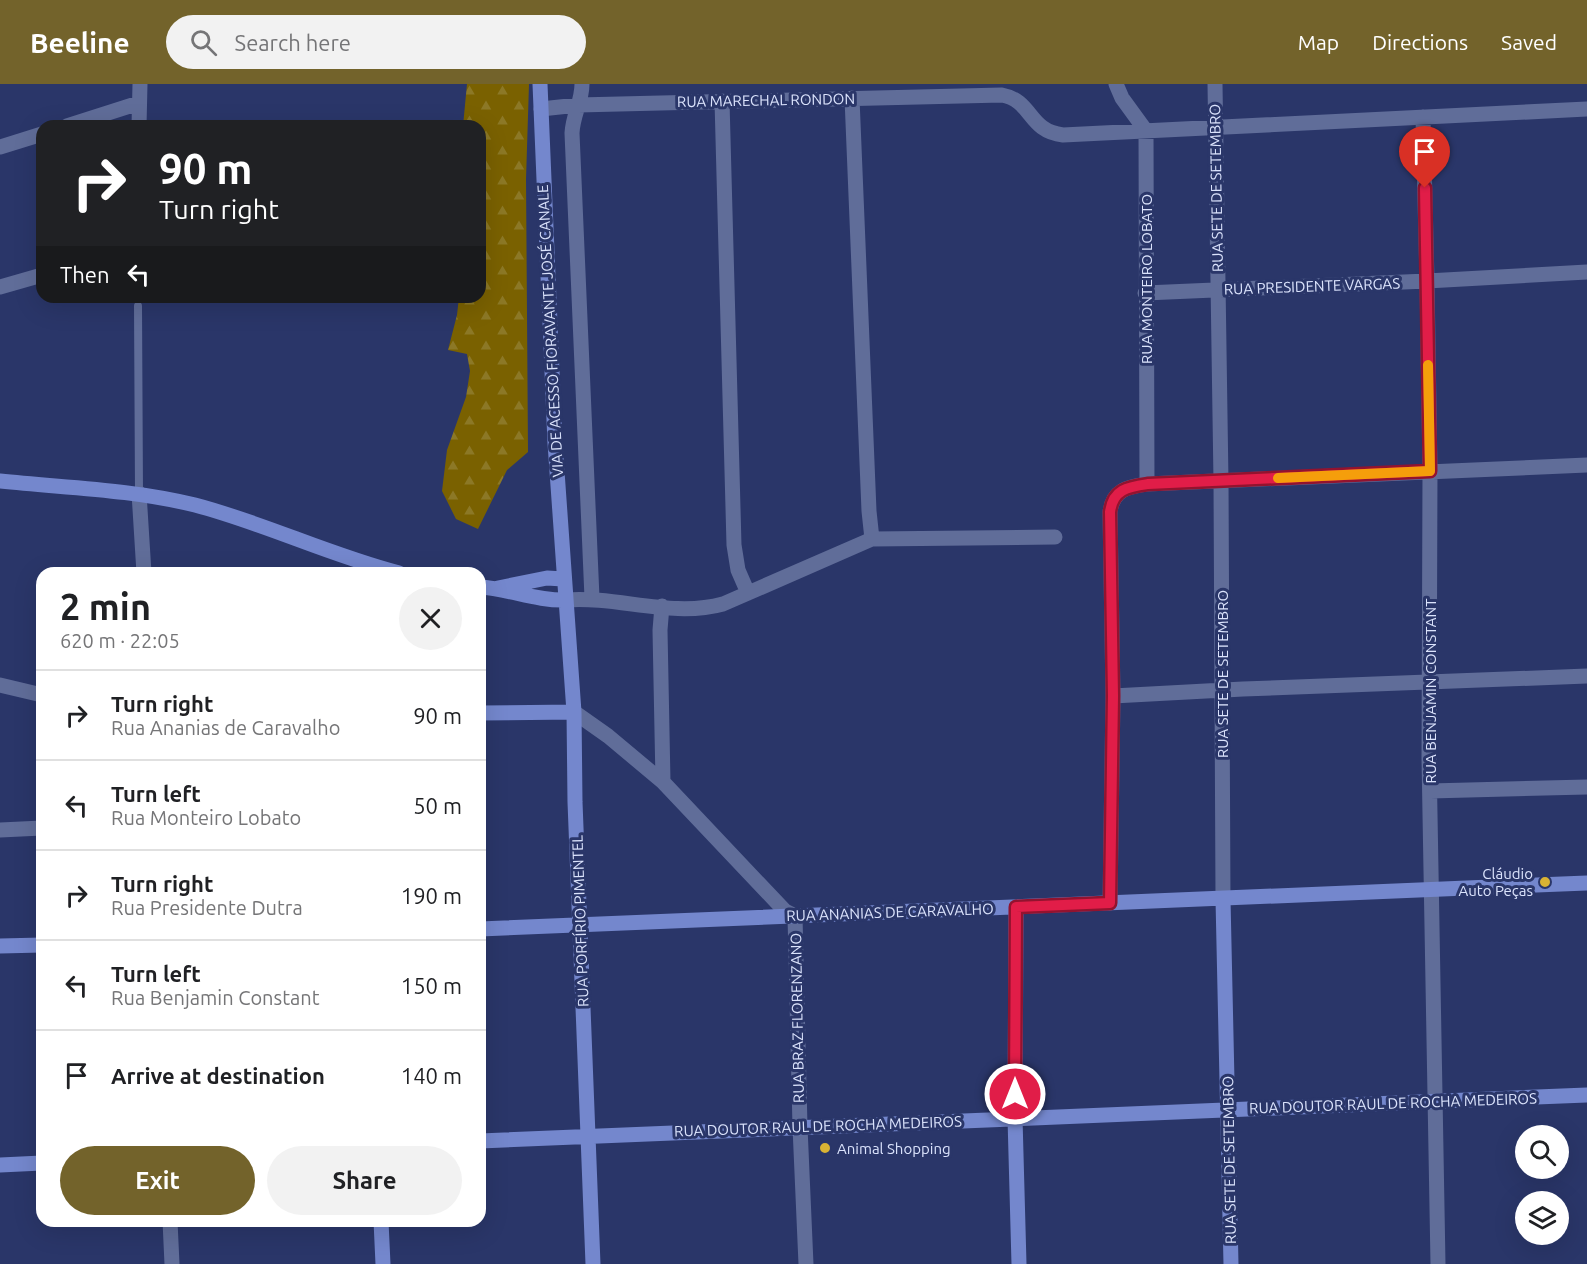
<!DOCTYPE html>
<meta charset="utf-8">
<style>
:root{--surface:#fff;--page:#f2f2f2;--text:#202124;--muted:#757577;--line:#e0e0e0;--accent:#73632b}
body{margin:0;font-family:Ubuntu,sans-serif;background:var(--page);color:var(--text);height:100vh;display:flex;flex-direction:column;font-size:22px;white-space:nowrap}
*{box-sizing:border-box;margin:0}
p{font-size:20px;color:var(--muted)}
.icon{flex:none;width:33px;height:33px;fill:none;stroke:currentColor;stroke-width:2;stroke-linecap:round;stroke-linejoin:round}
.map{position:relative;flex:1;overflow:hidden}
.panel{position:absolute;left:36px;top:483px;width:450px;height:660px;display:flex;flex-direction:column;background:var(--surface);border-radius:18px;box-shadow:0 6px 24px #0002}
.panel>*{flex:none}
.hud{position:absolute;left:36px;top:36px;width:450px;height:183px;border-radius:18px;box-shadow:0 6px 24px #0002;background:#202124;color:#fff;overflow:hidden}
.fabs{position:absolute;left:1515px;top:1041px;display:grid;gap:12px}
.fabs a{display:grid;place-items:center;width:54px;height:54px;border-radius:50%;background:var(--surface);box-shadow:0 6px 24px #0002;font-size:30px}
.pin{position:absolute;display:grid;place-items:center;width:51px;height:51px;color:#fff;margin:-62px -26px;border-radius:50% 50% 50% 0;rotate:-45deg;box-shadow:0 0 6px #0007}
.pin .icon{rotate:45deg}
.me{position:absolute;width:66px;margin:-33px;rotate:0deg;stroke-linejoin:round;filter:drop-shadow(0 0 4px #0008)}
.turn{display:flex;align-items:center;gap:21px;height:126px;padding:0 24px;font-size:27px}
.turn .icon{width:78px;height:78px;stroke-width:2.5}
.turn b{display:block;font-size:42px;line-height:51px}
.then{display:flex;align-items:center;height:57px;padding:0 24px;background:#0003;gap:12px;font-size:22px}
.round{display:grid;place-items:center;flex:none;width:63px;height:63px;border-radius:32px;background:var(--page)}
.headline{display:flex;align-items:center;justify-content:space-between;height:102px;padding:0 24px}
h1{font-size:36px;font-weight:700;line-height:45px}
.primary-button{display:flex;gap:12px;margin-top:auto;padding:12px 24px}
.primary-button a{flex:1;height:69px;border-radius:36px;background:var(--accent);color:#fff;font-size:24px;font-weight:700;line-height:69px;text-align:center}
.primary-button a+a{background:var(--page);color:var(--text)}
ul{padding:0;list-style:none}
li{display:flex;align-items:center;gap:18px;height:90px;padding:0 24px;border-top:2px solid var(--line)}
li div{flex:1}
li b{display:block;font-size:22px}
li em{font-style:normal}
header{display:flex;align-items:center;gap:36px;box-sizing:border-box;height:84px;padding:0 30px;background:var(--accent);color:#fff}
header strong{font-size:28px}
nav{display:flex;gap:33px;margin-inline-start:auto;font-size:21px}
.search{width:420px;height:54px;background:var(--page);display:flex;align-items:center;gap:15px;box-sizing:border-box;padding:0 21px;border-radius:33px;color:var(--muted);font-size:22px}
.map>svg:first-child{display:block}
</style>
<header>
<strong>Beeline</strong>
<div class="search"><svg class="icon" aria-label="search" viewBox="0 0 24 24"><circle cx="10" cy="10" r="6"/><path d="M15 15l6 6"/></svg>Search here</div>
<nav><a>Map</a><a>Directions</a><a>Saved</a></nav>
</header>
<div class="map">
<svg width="1587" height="1180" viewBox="0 0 1587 1180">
<defs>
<pattern id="forest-firs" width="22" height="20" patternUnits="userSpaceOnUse" patternTransform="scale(1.5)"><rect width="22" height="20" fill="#7a6100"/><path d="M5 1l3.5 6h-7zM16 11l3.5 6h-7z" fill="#8c7826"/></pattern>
</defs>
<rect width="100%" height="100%" fill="#2a3669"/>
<path fill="url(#forest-firs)" d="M467 0H529L526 95 528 368 507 386 478 445 456 435 442 407 447 366 466 313 470 287 467 270 448 266 457 231 459 213H480V42H463Z"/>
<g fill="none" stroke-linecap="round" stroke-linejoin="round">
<path stroke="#606d99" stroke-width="8" d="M138 222 139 409"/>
<path stroke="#606d99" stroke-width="15" d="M582 0C582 18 573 30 572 49L592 514
M1116 0 1122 14 1146 47 1147 400
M1215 0 1221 397 1223 815
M852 14 869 427 872 455
M722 17 734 461 738 486 748 509
M541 25 578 21 1002 11C1033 17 1028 47 1063 51L1587 25
M1423 33 1427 197 1430 387 1429 674 1438 1180
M67 42 139 19
M139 42 140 0
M0 63 42 50
M0 203 42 191
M1145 209 1427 197 1587 188
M139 409 144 489
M566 516C618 512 672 534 723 520L872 455 1055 453
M662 522 660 546 663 698
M0 601 42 611
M1113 612 1243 605 1587 592
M574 628 608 652 663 698 785 827 795 832 800 1043 806 1180
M1430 707 1587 703
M0 746 42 744
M1110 819 1113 612 1110 428C1113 405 1128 403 1147 400L1587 381
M170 1137 172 1180"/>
<path stroke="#7487cd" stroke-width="15" d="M540 0 555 359 574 628 575 718 593 1180
M0 397C66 404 130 405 195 421 264 439 329 471 399 489
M480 503C510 505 536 517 566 516
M498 504 547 494 563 495
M480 629 574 628
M1223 815 1231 1180
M1016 823 1015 1034 1019 1180
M480 845 1587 799
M0 862 42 861
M480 1057 1587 1011
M0 1081 42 1079
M381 1137 383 1180"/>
</g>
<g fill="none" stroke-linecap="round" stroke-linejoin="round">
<g stroke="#92132f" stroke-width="15">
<path id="route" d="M1015 1010 1016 823 1110 819 1113 612 1110 428C1113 405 1128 403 1148 400L1430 387 1425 104"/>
</g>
<use href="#route" stroke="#e11d48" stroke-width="10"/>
<path stroke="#f59e0b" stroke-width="10" d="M1278 394 1430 387 1428 281"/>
</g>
<g fill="#d9b334" stroke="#2a3669" stroke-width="2">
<circle cx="1545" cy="798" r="6"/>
<circle cx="825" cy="1064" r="6"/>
</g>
<g text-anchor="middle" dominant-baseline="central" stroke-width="6" stroke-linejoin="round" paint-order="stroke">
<g font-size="15" fill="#dbe3fc" stroke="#2a3669">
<text transform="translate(766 16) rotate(-1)">RUA MARECHAL RONDON</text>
<text transform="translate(1216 104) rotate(-91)">RUA SETE DE SETEMBRO</text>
<text transform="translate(1146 195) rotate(-90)">RUA MONTEIRO LOBATO</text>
<text transform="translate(1312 202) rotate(-2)">RUA PRESIDENTE VARGAS</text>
<text transform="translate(550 247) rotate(-93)">VIA DE ACESSO FIORAVANTE JOSÉ CANALE</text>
<text transform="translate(1222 590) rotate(-90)">RUA SETE DE SETEMBRO</text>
<text transform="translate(1430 607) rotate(-90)">RUA BENJAMIN CONSTANT</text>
<text transform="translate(890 828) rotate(-2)">RUA ANANIAS DE CARAVALHO</text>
<text transform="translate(580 837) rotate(-92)">RUA PORFÍRIO PIMENTEL</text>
<text transform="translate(797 934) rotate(-91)">RUA BRAZ FLORENZANO</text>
<text transform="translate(1393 1019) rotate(-2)">RUA DOUTOR RAUL DE ROCHA MEDEIROS</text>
<text transform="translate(818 1042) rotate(-2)">RUA DOUTOR RAUL DE ROCHA MEDEIROS</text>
<text transform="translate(1229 1076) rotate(-91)">RUA SETE DE SETEMBRO</text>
</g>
<g font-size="15" fill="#dbe3fc" stroke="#2a3669" text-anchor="end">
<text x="1533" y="789">Cláudio<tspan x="1533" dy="17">Auto Peças</tspan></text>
<text x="837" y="1064" text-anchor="start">Animal Shopping</text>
</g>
</g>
</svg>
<div class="fabs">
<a><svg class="icon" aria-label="search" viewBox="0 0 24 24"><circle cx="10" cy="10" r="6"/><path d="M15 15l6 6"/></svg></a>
<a><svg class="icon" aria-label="layers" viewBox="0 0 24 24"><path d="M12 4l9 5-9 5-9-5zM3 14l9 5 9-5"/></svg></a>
</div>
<div class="pin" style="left:1425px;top:104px;background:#d93025"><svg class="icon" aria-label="arrive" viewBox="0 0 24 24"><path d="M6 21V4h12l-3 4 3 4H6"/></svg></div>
<svg class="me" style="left:1015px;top:1010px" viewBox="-20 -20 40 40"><circle r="17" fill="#e11d48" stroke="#fff" stroke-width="3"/><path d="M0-11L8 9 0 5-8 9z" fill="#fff"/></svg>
<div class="hud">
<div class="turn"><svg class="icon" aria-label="right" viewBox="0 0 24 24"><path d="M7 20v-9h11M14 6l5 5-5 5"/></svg><div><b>90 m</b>Turn right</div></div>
<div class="then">Then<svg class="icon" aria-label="left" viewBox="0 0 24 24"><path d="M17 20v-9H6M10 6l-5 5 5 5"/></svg></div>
</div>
<section class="panel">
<div class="headline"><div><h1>2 min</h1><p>620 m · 22:05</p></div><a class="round"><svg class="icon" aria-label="close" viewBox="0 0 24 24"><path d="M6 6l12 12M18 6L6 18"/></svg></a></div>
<ul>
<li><svg class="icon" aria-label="right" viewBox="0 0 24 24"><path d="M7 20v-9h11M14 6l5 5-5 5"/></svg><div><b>Turn right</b><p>Rua Ananias de Caravalho</p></div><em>90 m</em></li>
<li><svg class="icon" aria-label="left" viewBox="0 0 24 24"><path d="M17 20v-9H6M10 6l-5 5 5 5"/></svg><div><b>Turn left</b><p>Rua Monteiro Lobato</p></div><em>50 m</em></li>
<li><svg class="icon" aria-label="right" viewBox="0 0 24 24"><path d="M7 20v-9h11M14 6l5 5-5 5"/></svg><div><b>Turn right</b><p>Rua Presidente Dutra</p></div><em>190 m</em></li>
<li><svg class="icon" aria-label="left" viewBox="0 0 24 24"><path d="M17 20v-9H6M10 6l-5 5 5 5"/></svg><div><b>Turn left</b><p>Rua Benjamin Constant</p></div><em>150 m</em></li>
<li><svg class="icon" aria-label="arrive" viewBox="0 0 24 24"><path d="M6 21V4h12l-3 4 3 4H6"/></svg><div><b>Arrive at destination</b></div><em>140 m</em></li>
</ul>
<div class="primary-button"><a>Exit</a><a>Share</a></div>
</section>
</div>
